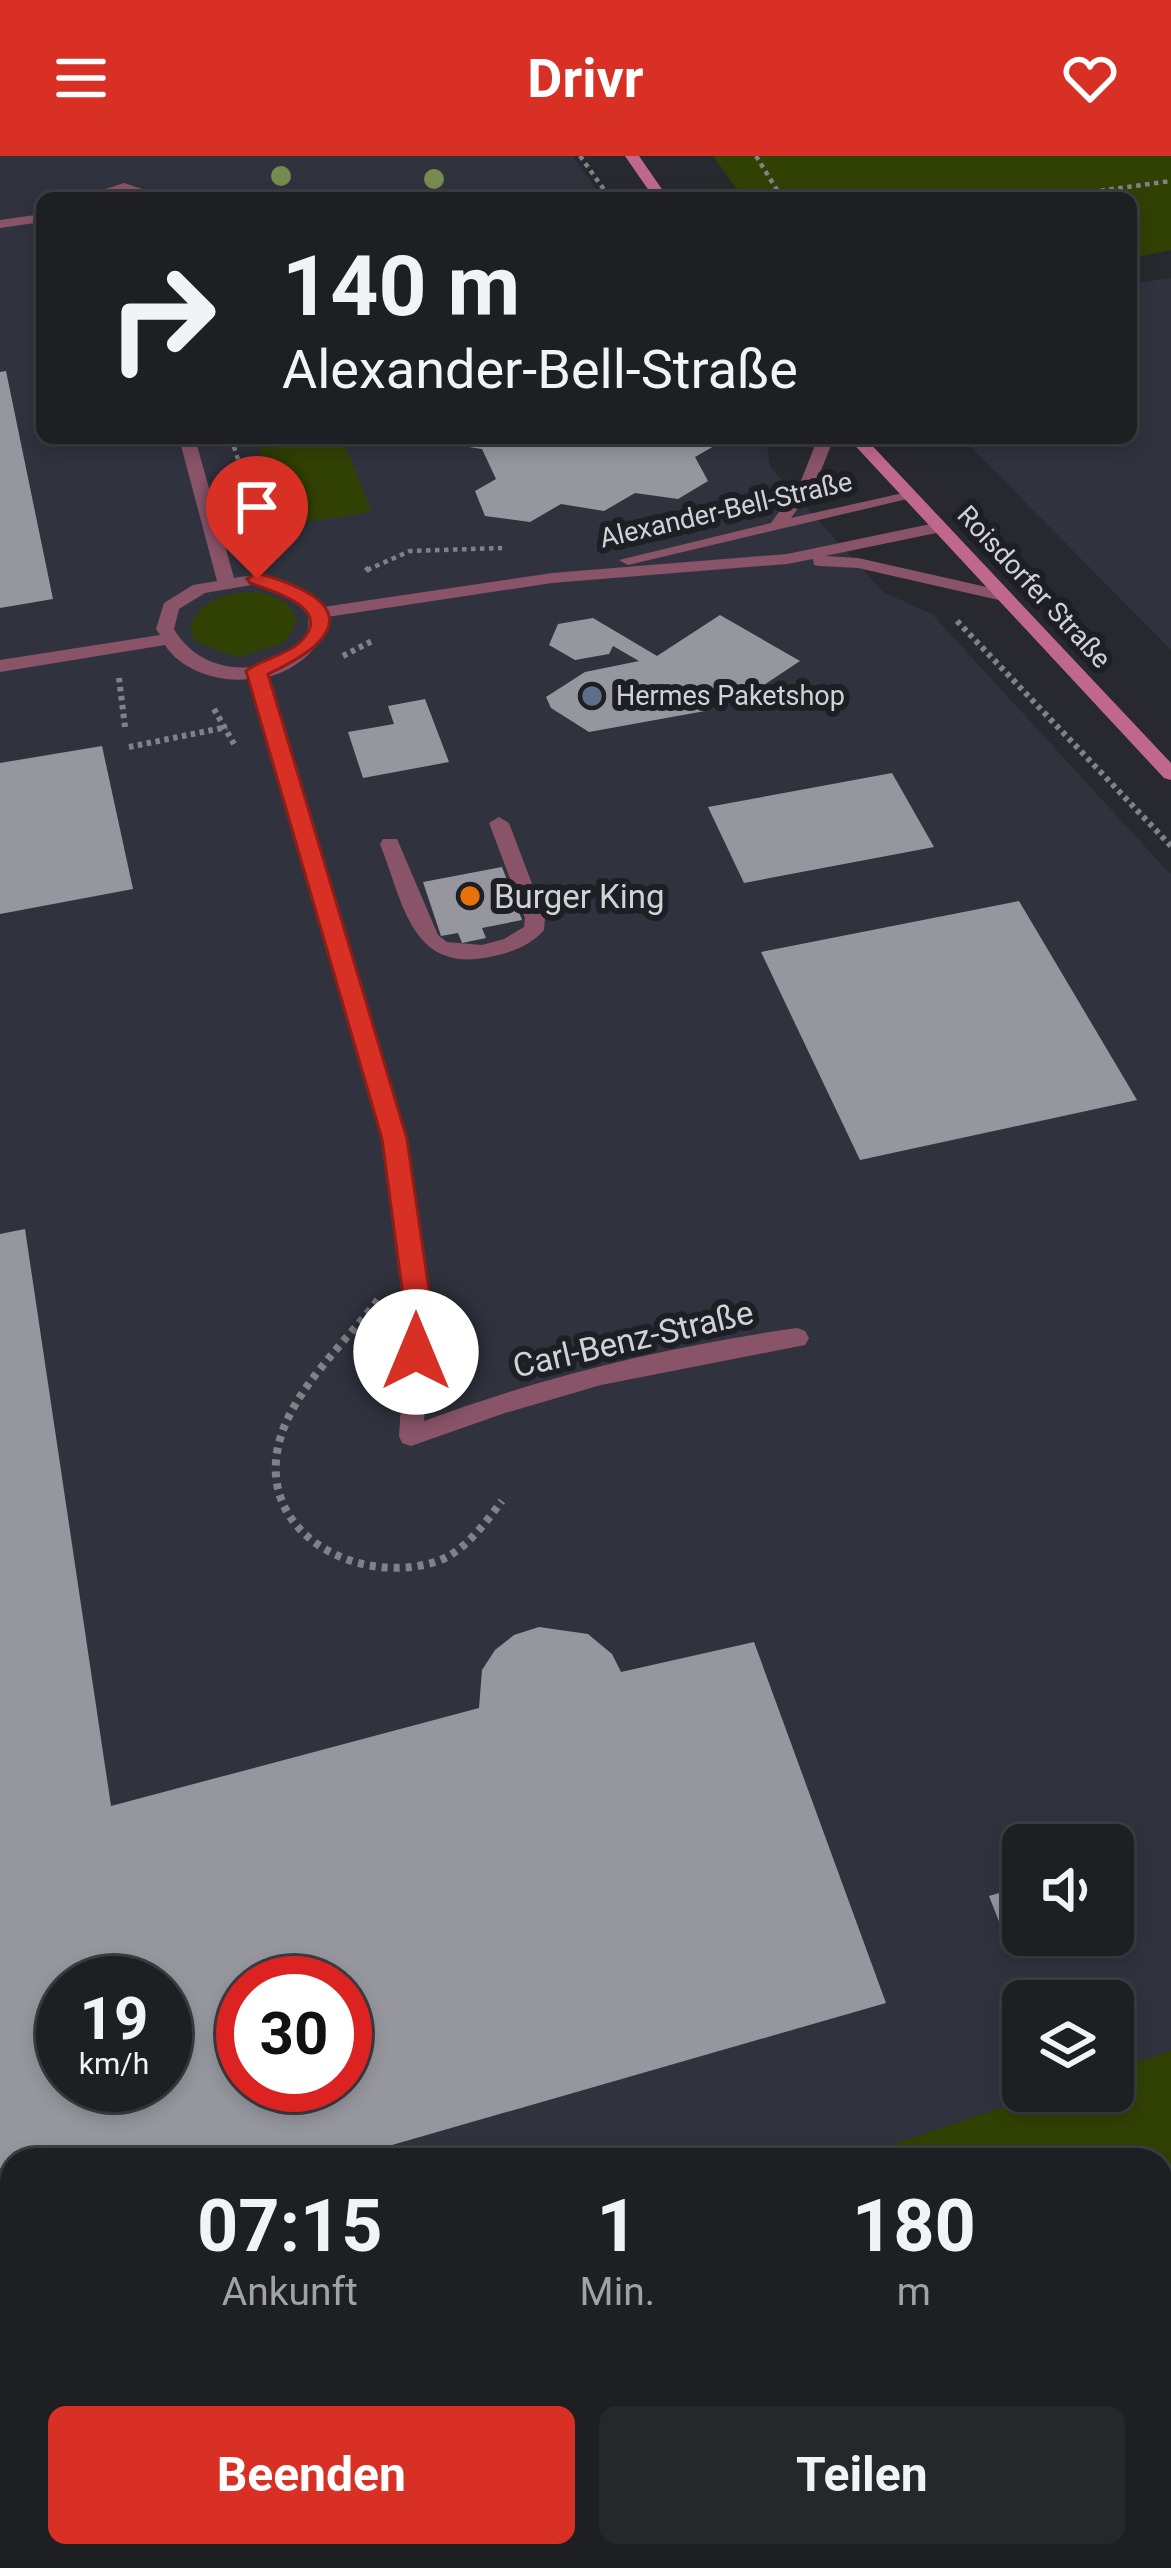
<!DOCTYPE html>
<html lang="de">
<meta charset="utf-8">
<style>
:root{--surface:#1e1f23;--page:#26272b;--text:#f1f3f6;--muted:#a1a2a6;--line:#3c3d41;--accent:#d93025}
body{margin:0;font-family:Roboto,sans-serif;background:var(--page);color:var(--text);height:100vh;display:flex;flex-direction:column;font-size:45px;white-space:nowrap}
*{box-sizing:border-box;margin:0}
p{font-size:39px;color:var(--muted)}
.icon{flex:none;width:66px;height:66px;fill:none;stroke:currentColor;stroke-width:2;stroke-linecap:round;stroke-linejoin:round}
.map{position:relative;flex:1;overflow:hidden}
.sheet{position:absolute;left:0px;top:1992px;width:1173px;height:420px;display:flex;flex-direction:column;background:var(--surface);border-radius:36px 36px 0 0;box-shadow:0 6px 18px #0003,0 0 0 3px var(--line)}
.sheet>*{flex:none}
.hud{position:absolute;left:36px;top:36px;width:1101px;height:252px;border-radius:18px;box-shadow:0 6px 18px #0003,0 0 0 3px var(--line);background:#1e1f23;color:var(--text);overflow:hidden}
.fabs{position:absolute;left:1002px;top:1668px;display:grid;gap:24px}
.fabs a{display:grid;place-items:center;width:132px;height:132px;border-radius:18px;background:var(--surface);box-shadow:0 6px 18px #0003,0 0 0 3px var(--line);font-size:60px}
.speed{position:absolute;left:36px;top:1800px;display:flex;gap:24px;font-size:60px;font-weight:700;text-align:center}
.speed>*{display:grid;place-content:center;width:156px;height:156px;border-radius:50%;background:var(--surface);box-shadow:0 6px 18px #0003,0 0 0 3px var(--line);line-height:1}
.speed small{font-size:30px;font-weight:400}
.speed .limit{border:18px solid #d22;background:#fff;color:#111}
.pin{position:absolute;display:grid;place-items:center;width:102px;height:102px;color:#fff;margin:-123px -51px;border-radius:50% 50% 50% 0;rotate:-45deg;box-shadow:0 0 12px #0007}
.pin .icon{rotate:45deg}
.me{position:absolute;width:132px;margin:-66px;rotate:0deg;stroke-linejoin:round;filter:drop-shadow(0 0 9px #0008)}
.turn{display:flex;align-items:center;gap:42px;height:252px;padding:0 48px;font-size:54px}
.turn .icon{width:156px;height:156px;stroke-width:2.5}
.turn b{display:block;font-size:84px;line-height:102px}
.eta{display:flex;justify-content:space-evenly;align-items:center;height:204px;text-align:center}
.eta b{font-size:72px;font-weight:700;line-height:84px}
.cta{display:flex;gap:24px;margin-top:auto;padding:24px 48px}
.cta a{flex:1;height:138px;border-radius:18px;background:var(--accent);color:#fff;font-size:48px;font-weight:700;line-height:138px;text-align:center}
.cta a+a{background:var(--page);color:var(--text)}
header{display:flex;justify-content:space-between;align-items:center;height:156px;padding:0 48px;background:var(--accent);color:#fff;font-size:54px;font-weight:700}
.map>svg:first-child{display:block}
</style>
<header><svg class="icon" aria-label="menu" viewBox="0 0 24 24"><path d="M4 6h16M4 12h16M4 18h16"/></svg>Drivr<svg class="icon" aria-label="heart" viewBox="0 0 24 24"><path d="M12 20l-8-8c-3-5 5-10 8-4 3-6 11-1 8 4z"/></svg></header>
<div class="map">
<svg width="1171" height="2412" viewBox="0 0 1171 2412">
<rect width="100%" height="100%" fill="#28292f"/>
<path fill="#30333e" fill-rule="evenodd" d="M0 0H573L602 42H42V282H766L770 311 883 436 932 458 1171 719V1895L1113 1914V1845H1023V1935H1052L846 2004H12V2290L0 2294ZM1023 1689H1113V1779H1023ZM63 1827H165V1929H63ZM243 1827H345V1929H243Z
M1171 122V494L962 282H1131V128Z"/>
<path fill="#314104" d="M713 0H1171V94L1131 102V42H743Z
M256 282H342L372 356 285 369Z
M258 436C277 441 292 446 297 466L284 487 237 501 195 485 190 473C198 442 229 437 258 436Z
M1171 1895V2321L1161 2332V2004H846L1052 1935H1113V1914Z
M12 2290V2400H211L181 2412H0V2294Z
M840 2400H1097L1085 2412H845Z"/>
<path fill="#96979e" fill-rule="evenodd" d="M6 215 53 443 0 452V216Z
M452 282H728L695 301 708 325 678 343 635 337 604 355 561 348 530 366 485 360 475 335 496 323 482 293 455 289Z
M720 459 800 505 746 541 710 547 700 542 705 555 589 576 551 552 546 541 585 516 639 505 613 490 609 498 575 504 549 489 558 468 593 462 657 500Z
M425 543 449 606 363 622 348 576 394 568 388 550Z
M102 590 133 733 0 758V607Z
M892 617 934 691 744 727 708 651Z
M502 711 522 764 482 772 486 782 462 787 458 777 441 780 423 726Z
M1019 745 1137 944 860 1004 761 796Z
M25 1073 111 1650 479 1552 482 1514 495 1494 514 1479 539 1471 588 1478 612 1498 621 1516 754 1486 886 1847 340 2004H12V2098L0 2102V1078ZM63 1827H165V1929H63ZM243 1827H345V1929H243Z
M1023 1730V1779L1068 1780 1011 1796 989 1740Z"/>
<g fill="none" stroke-linecap="round" stroke-linejoin="round">
<path stroke="#818287" stroke-width="4.5" stroke-dasharray="4.5 4.5" stroke-linecap="butt" d="M580 0 610 42
M756 0 782 42
M1047 42 1171 25
M231 282 261 373 275 392
M367 414 410 395 502 392"/>
<path stroke="#818287" stroke-width="6" stroke-dasharray="4.5 4.5" stroke-linecap="butt" d="M366 415 370 411
M957 465 1171 690
M343 500 372 485
M119 522 125 571
M214 553 234 588
M129 591 227 571"/>
<path stroke="#818287" stroke-width="8" stroke-dasharray="6 6" stroke-linecap="butt" d="M378 1144C345 1187 292 1234 279 1287 256 1378 358 1430 435 1406 464 1397 484 1368 502 1345"/>
<path stroke="#818287" stroke-width="9" stroke-dasharray="8 8" stroke-linecap="butt" d="M38 2412 68 2400"/>
<path fill="#895368" fill-rule="evenodd" d="M124 27 169 42C154 42 143 39 128 37 113 35 94 42 78 42Z
M42 58V66L0 72V64Z
M499 661 509 667 545 762 544 774C531 789 513 796 494 800 411 820 404 748 380 688L383 683H397L438 779 447 786 482 789 504 783 524 771 525 762 489 667Z"/>
<path fill="#895368" fill-rule="evenodd" d="M179 282H195L234 422C267 416 300 424 323 451L552 417 787 398 940 366 948 371 946 375 825 400 858 402 1009 436V444L1003 445 858 412 820 410 814 409 813 403 787 408 552 427 327 461C326 490 295 515 267 521L406 983 431 1155 424 1265C545 1220 669 1190 797 1172L805 1175 809 1182 805 1189 601 1229 505 1257 411 1290 402 1287 399 1280 407 1155 384 983 249 523C221 527 181 515 165 489L0 516V504L160 479 156 473 164 447 193 429 217 425ZM257 428 290 440 307 455C323 507 214 542 174 473L179 453 205 437Z
M818 282H834L816 327 791 362 912 335 920 340 628 409 619 404 771 367 800 327Z"/>
<path fill="#bf688c" fill-rule="evenodd" d="M625 0H639L668 42H654Z
M848 282H865L1171 607V624L1164 622Z"/>
</g>
<g fill="#778a50">
<circle cx="281" cy="20" r="10"/>
<circle cx="434" cy="23" r="10"/>
</g>
<path fill="#d93025" stroke="#8d1f18" stroke-width="3" d="M257 417C347 442 356 477 268 518L407 983 432 1155 430 1196 416 1208 402 1196 405 1155 382 983 246 515C261 503 285 500 299 487 337 453 273 435 250 427L247 423Z"/>
<circle fill="#5c6f8a" stroke="#1e1f25" stroke-width="4.5" cx="592" cy="540" r="12"/>
<circle fill="#e8710a" stroke="#1e1f25" stroke-width="4.5" cx="470" cy="740" r="12"/>
<g text-anchor="middle" dominant-baseline="central" stroke-width="12" stroke-linejoin="round" paint-order="stroke">
<g font-size="27" fill="#d1d2d5" stroke="#1e1f25">
<text transform="translate(726 354) rotate(-13)">Alexander-Bell-Straße</text>
<text transform="translate(1034 431) rotate(47)">Roisdorfer Straße</text>
</g>
<g font-size="27" fill="#d1d2d5" stroke="#1e1f25" text-anchor="start">
<text x="616" y="540">Hermes Paketshop</text>
</g>
<g font-size="33" fill="#d1d2d5" stroke="#1e1f25" text-anchor="start">
<text x="494" y="740">Burger King</text>
</g>
<g font-size="33" fill="#d1d2d5" stroke="#1e1f25">
<text transform="translate(633 1183) rotate(-13)">Carl-Benz-Straße</text>
</g>
</g>
</svg>
<div class="fabs">
<a><svg class="icon" aria-label="sound" viewBox="0 0 24 24"><path d="M4 9h4l5-4v14l-5-4H4zM17 9q2 3 0 6"/></svg></a>
<a><svg class="icon" aria-label="layers" viewBox="0 0 24 24"><path d="M12 4l9 5-9 5-9-5zM3 14l9 5 9-5"/></svg></a>
</div>
<div class="speed"><div>19<small>km/h</small></div><div class="limit">30</div></div>
<div class="pin" style="left:257px;top:423px;background:#d93025"><svg class="icon" aria-label="arrive" viewBox="0 0 24 24"><path d="M6 21V4h12l-3 4 3 4H6"/></svg></div>
<svg class="me" style="left:416px;top:1196px" viewBox="-20 -20 40 40"><circle r="19" fill="#fff"/><path d="M0-13L10 11 0 6-10 11z" fill="#d93025"/></svg>
<div class="hud">
<div class="turn"><svg class="icon" aria-label="right" viewBox="0 0 24 24"><path d="M7 20v-9h11M14 6l5 5-5 5"/></svg><div><b>140 m</b>Alexander-Bell-Straße</div></div>
</div>
<section class="sheet">
<div class="eta">
<div><b>07:15</b><p>Ankunft</p></div>
<div><b>1</b><p>Min.</p></div>
<div><b>180</b><p>m</p></div>
</div>
<div class="cta"><a>Beenden</a><a>Teilen</a></div>
</section>
</div>
